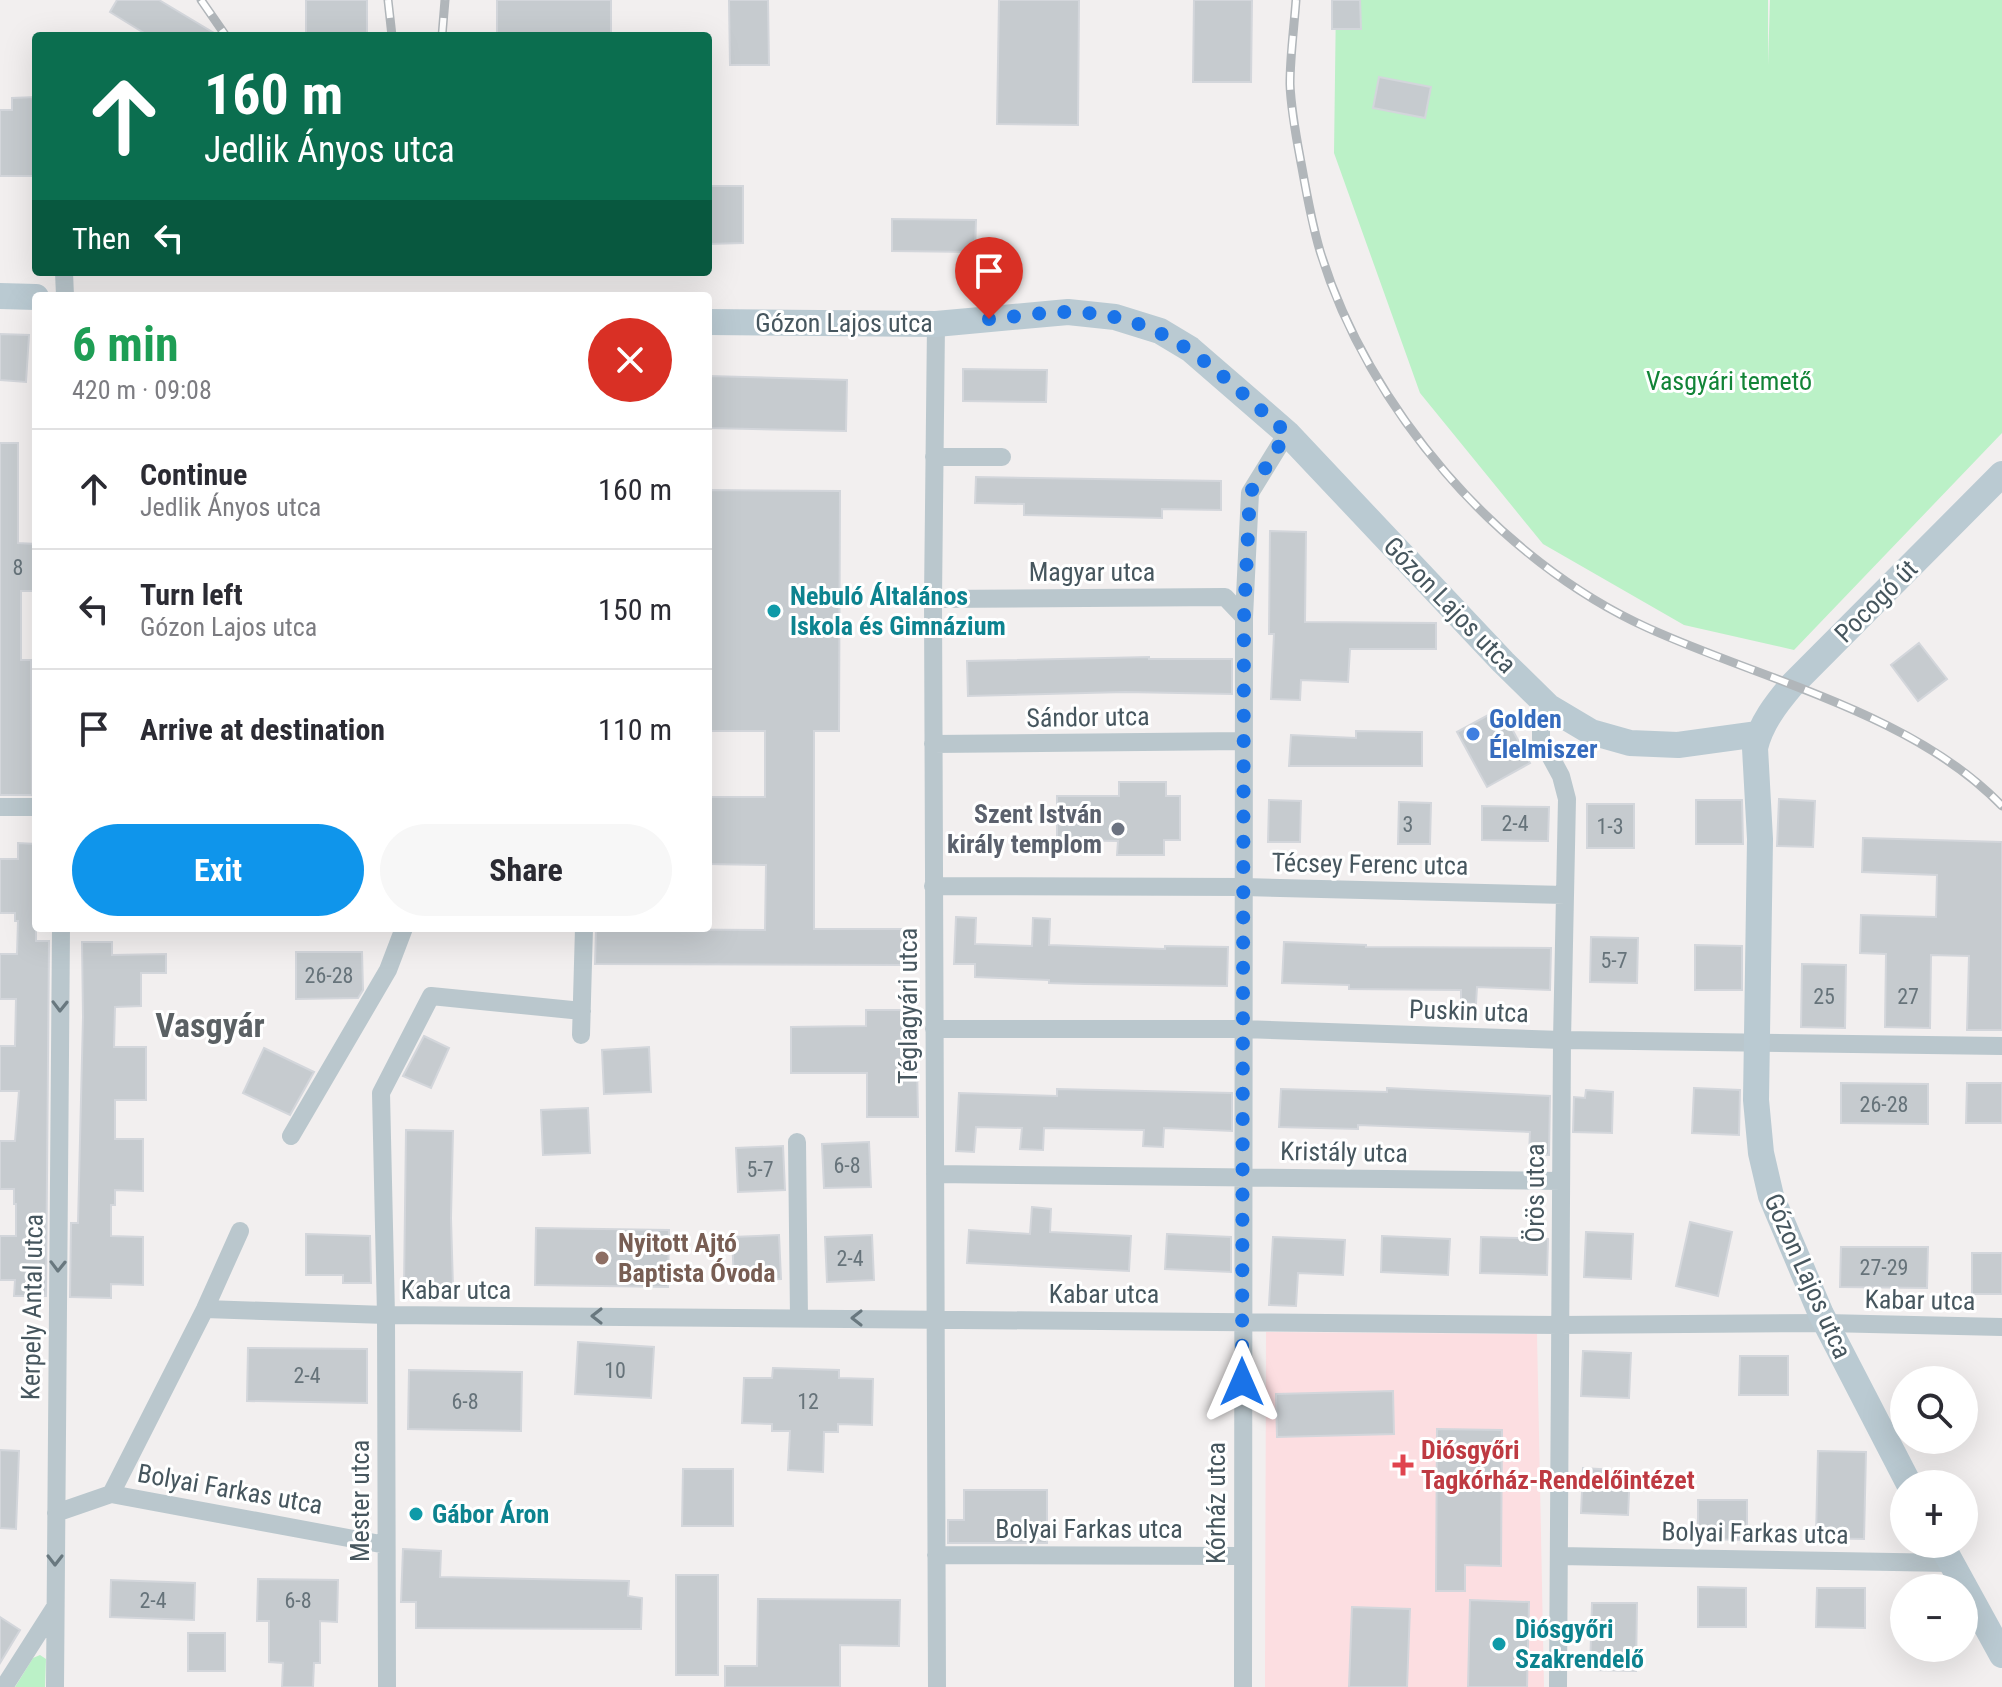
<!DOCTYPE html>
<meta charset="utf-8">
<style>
:root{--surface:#fff;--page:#f7f7f7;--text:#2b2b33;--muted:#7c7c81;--line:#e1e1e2;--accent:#0f95eb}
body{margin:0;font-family:"Roboto Condensed",sans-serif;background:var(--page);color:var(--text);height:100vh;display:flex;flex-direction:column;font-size:30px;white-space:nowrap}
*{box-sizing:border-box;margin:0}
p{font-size:26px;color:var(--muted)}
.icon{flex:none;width:44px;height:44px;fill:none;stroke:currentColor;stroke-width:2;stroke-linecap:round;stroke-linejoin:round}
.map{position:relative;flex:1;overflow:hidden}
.sheet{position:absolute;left:32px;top:292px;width:680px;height:640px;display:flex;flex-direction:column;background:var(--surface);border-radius:8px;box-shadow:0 8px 32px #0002}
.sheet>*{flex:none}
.top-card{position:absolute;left:32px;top:32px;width:680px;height:244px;border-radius:8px;box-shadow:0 8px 32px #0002;background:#0b6e4f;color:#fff;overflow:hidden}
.tools{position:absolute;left:1890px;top:1366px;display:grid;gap:16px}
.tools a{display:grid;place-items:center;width:88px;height:88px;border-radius:50%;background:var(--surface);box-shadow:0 8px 32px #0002;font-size:40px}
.pin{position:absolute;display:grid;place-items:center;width:68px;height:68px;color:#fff;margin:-82px -34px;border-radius:50% 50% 50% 0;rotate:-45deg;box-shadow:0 0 8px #0007}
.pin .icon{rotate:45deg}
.me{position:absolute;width:88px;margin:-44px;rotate:0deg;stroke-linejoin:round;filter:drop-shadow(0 0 6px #0008)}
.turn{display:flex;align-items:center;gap:28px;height:168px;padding:0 40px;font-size:36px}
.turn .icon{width:104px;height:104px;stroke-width:2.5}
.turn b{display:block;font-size:56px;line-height:68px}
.then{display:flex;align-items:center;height:76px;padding:0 40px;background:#0003;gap:16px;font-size:30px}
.round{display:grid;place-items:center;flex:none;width:84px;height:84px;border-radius:42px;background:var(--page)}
.head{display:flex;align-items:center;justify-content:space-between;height:136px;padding:0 40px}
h1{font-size:48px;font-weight:700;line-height:60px;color:#1e9e55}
.primary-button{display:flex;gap:16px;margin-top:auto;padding:16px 40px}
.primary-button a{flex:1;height:92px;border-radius:48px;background:var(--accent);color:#fff;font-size:32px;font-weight:700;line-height:92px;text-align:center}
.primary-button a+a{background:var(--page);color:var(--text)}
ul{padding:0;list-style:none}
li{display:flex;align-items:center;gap:24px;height:120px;padding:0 40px;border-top:2px solid var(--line)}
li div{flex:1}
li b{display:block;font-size:30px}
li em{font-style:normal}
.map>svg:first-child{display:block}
</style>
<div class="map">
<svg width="2002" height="1687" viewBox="0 0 2002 1687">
<rect width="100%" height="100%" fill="#f2efef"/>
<path fill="#fcdee1" d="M1266 1332 1537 1334 1544 1687H1265Z"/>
<path fill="#bbf1c7" d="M1336 0H1768V65L1770 0H2002V433L1794 650 1684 625 1543 544 1420 393 1334 153Z
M40 1655 46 1659 45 1687H15L33 1658Z"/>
<path fill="#c6cbcf" stroke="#d3d6db" stroke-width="2" d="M117 0H159L219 36H149L110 12Z
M306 0H367V36H306Z
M497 0H611V36H497Z
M729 0H768L769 65H730Z
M999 0H1079L1078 125 997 124Z
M1194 0H1252L1251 82H1193Z
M1332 0H1360L1361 29H1332Z
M1379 77 1431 87 1425 118 1373 108Z
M36 97V176H0V110H12V98Z
M708 186H743V243L708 244Z
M892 219 976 220 975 252 892 251Z
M0 334 29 335 26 382 0 380Z
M963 369 1047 370 1046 402 963 401Z
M708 376 847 380 846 431 708 428Z
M0 443H18V543L36 544V591H21V660H31L32 795H0Z
M976 477 1221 481V510L1162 509V518L1024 515V504L975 503Z
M708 490 840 491 839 731H814V929H903V965L595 964 596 929 765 930 766 865 708 864V797H765V731H708Z
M1270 531 1306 532 1305 622 1436 623V649H1350L1348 682 1301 680 1300 700 1271 699 1274 634H1269Z
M1919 643 1947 679 1918 701 1891 665Z
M1149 657V659H1232V694L1125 692 968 696 967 661Z
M1501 708 1530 763 1487 787 1457 732Z
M1356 731 1422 732V766H1289L1291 735 1356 738Z
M1119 782H1166V796H1180V840H1164V855H1117L1118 841 1057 840V796H1119Z
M1779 799 1815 801 1813 847 1777 846Z
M1269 800 1301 801 1300 842H1268Z
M1696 800H1742L1743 844H1696Z
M1399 802 1431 803 1430 844H1398Z
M1587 804H1634V848H1587Z
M1482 806 1549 807 1548 841 1482 840Z
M1863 838 2002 842V1030H1967L1969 956 1931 955 1930 1028 1885 1027 1886 954 1860 953 1861 915 1936 917 1937 875 1862 872Z
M18 843 36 844V941H49L46 1296H14L15 1280H0V1236H16V1204H14V1189H0V1141H15L19 1091H0V1046H15L16 999H0V954H17L18 921H15V913H0V859H18Z
M956 917 976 918 975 944 1032 946 1033 918 1050 919 1049 945 1165 949V946L1228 947 1227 986 1085 984 1049 983V980L975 977V964H954Z
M1591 937 1638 938 1637 983 1590 982Z
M82 942H112V955L166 954V973H141V1006L115 1007 114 1047H146V1100H115V1139H143V1191L115 1190V1205H111V1236L143 1237V1285L111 1284V1298L70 1297 71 1223H78L83 1017Z
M1284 942 1366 945V947L1551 948 1550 990 1477 987 1476 1004 1461 1003V990L1349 989V985L1282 983Z
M1695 945 1742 946V990H1695Z
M296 952H362L363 990 358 998 296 999Z
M1802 964 1846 965 1845 1028 1801 1027Z
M866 1010H916L918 1117H867V1073H791V1027L866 1026Z
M424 1036 449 1048 431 1088 403 1076Z
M649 1047 651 1092 604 1094 602 1050Z
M264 1048 314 1072 290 1115 243 1093Z
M1841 1083 1928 1084V1124L1841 1123Z
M1967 1083H2002V1123H1966Z
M1387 1088 1550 1096 1549 1155 1529 1154 1530 1132 1358 1125V1129L1279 1127 1281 1089 1387 1092Z
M1694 1088 1740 1090 1739 1135 1692 1133Z
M1057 1089 1232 1093V1131L1164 1128 1163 1147 1143 1146 1144 1130 1044 1128 1043 1150 1020 1149 1022 1128 976 1127 974 1152 956 1151 959 1093 1057 1096Z
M1586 1090 1613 1092 1612 1133 1573 1132 1574 1097 1585 1098Z
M588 1108 590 1153 543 1155 541 1110Z
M406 1130 453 1131 451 1218 453 1288 404 1289Z
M869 1142 871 1187 824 1188 822 1144Z
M783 1146 785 1190 738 1192 736 1148Z
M1032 1207 1051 1209 1050 1232 1131 1236 1129 1271 967 1263 969 1230 1030 1234Z
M1690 1222 1732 1232 1718 1296 1676 1286Z
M536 1228 669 1230 668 1287 535 1285Z
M1586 1232 1633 1234 1631 1279 1584 1277Z
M306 1234 370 1236 371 1283H343V1275H306Z
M1167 1234 1231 1237V1272L1165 1269Z
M779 1235 781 1279 734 1281 732 1237Z
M872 1235 874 1280 827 1282 825 1237Z
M1382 1236 1450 1239 1448 1275 1381 1272Z
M1273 1237 1345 1240 1343 1275 1298 1273 1296 1306 1269 1305Z
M1481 1237 1548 1239 1547 1275 1480 1273Z
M1841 1247H1928L1927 1288 1840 1287Z
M1972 1253H2002V1294H1972Z
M578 1342 654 1347 651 1398 575 1394Z
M248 1348 367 1349V1403L247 1401Z
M1583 1351 1631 1353 1629 1398 1581 1396Z
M1740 1356H1788V1395H1739Z
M773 1368 839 1370V1378L873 1379 872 1425 838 1424V1432H824L823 1472 788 1470 790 1431H772V1424L742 1423 744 1378H772Z
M409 1370 522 1372 521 1431 408 1429Z
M1393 1391 1394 1434 1277 1437 1276 1394Z
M1437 1429 1502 1430 1501 1566 1465 1565V1591H1436Z
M0 1450 19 1451 16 1529 0 1528Z
M1818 1451 1866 1452 1864 1539 1816 1538Z
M1583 1468 1630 1471 1628 1515 1581 1513Z
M683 1469H733V1526H682Z
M964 1490H1047V1543H948V1520H964Z
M1698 1500H1747V1540L1698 1539Z
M403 1549 441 1551 440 1577 629 1581 628 1596 642 1598 641 1629 416 1628V1602H401Z
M676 1575H718V1675H676Z
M258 1579 338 1580 337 1622 320 1621V1663H314L313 1687H282L283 1663 269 1662V1621H257Z
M111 1580 195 1583 194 1620 110 1617Z
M1698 1587 1746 1588V1627H1698Z
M1817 1588H1865V1628L1816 1627Z
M758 1599 900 1600 899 1646 840 1645V1687H725V1666H757Z
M1470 1600 1529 1602 1527 1687H1468Z
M1592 1603H1637L1636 1671 1590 1670Z
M1352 1607 1410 1609 1407 1687H1349Z
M0 1617 20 1630 0 1663Z
M188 1633H225V1671H188Z"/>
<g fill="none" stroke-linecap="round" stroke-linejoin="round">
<path stroke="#bac7cd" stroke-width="18" d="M64 272 65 296
M936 324 933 599 937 1687
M934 457H1002
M933 599 1225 597 1244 617
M1549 707 1541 727V739L1561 776 1567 799 1562 1040 1558 1687
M933 744 1244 741
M0 807H36
M933 886 1244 887 1565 895
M934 1029H1243L1562 1040 2002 1046
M581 1035 584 928
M291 1136 388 970 404 928
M797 1142 799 1318
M935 1174 1561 1181
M205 1309 386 1315 1560 1325 1826 1323 2002 1327
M111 1494 386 1545
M56 1513 111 1494 205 1309 240 1231
M936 1555 1241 1556
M1559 1556 1951 1563
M4 1687 55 1607
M55 1687 61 928
M387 1687 386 1315 381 1093 431 996 582 1011
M1243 1687 1244 617 1250 493 1287 433"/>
<path stroke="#bacad2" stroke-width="26" d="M0 296 36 297
M708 322 936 324 1068 312 1115 317 1160 331 1190 349 1287 433 1503 662 1549 707 1591 732 1630 743 1678 745 1758 734
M1909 1484 1821 1314 1771 1196 1761 1153 1756 1100 1760 839 1755 748C1761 723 1776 704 1792 685L2002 474
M1941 1544 2002 1655"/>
<g stroke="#b1b6ba" stroke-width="9">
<path id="rail" d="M201 0 226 36
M388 0 392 36
M1296 0C1294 28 1290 57 1290 84 1291 112 1297 141 1302 168 1307 196 1312 224 1320 251 1368 408 1498 560 1648 628 1762 680 1913 713 2002 806
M442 36 445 0"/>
</g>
<use href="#rail" stroke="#fff" stroke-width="6" stroke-dasharray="18" stroke-linecap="butt"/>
</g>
<defs><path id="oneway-chevron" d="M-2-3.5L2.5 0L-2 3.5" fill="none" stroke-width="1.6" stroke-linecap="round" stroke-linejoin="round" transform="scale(2)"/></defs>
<g stroke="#69787f">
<use href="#oneway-chevron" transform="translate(60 1006) rotate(91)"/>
<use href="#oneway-chevron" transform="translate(58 1266) rotate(91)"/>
<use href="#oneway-chevron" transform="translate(597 1316) rotate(-180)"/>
<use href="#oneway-chevron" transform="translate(857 1318) rotate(-180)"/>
<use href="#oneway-chevron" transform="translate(55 1560) rotate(90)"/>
</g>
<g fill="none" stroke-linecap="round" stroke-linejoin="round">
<path stroke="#1a73e8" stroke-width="14" stroke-dasharray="0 25.2" d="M989 319C1015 317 1042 312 1068 312 1169 313 1216 372 1287 433L1250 493 1244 617 1242 1382"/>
</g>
<g fill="#0f9aa8" stroke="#fff" stroke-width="3">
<circle cx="774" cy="611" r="8"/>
<circle cx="416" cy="1514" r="8"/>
<circle cx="1499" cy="1644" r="8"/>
</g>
<circle fill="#3f7fe0" stroke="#fff" stroke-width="3" cx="1473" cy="734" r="8"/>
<circle fill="#6b7280" stroke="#fff" stroke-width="3" cx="1118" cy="829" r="8"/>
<circle fill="#8d6e63" stroke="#fff" stroke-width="3" cx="602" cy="1258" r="8"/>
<path fill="#e0444e" stroke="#fff" stroke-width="3" d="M1399 1453h8v8h8v8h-8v8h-8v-8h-8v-8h8z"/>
<g text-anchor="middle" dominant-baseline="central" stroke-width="6" stroke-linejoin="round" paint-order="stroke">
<g font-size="22" fill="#66737a">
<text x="18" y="567">8</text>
<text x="1515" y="823">2-4</text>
<text x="1408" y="824">3</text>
<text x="1610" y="826">1-3</text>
<text x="1614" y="960">5-7</text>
<text x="329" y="975">26-28</text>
<text x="1824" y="996">25</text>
<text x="1908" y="996">27</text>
<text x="1884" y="1104">26-28</text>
<text x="847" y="1165">6-8</text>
<text x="760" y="1169">5-7</text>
<text x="850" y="1258">2-4</text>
<text x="1884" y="1267">27-29</text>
<text x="615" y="1370">10</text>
<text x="307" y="1375">2-4</text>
<text x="465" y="1401">6-8</text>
<text x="808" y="1401">12</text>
<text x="153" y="1600">2-4</text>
<text x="298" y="1600">6-8</text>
</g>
<g font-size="26" fill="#46565e" stroke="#fff">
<text x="844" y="323">Gózon Lajos utca</text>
<text x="1092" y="572">Magyar utca</text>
<text transform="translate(1876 601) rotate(-45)">Pocogó út</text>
<text transform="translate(1450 605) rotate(46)">Gózon Lajos utca</text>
<text transform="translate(1088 717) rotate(-1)">Sándor utca</text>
<text transform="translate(1370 864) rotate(1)">Técsey Ferenc utca</text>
<text transform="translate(908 1006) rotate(-90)">Téglagyári utca</text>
<text transform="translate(1469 1011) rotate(2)">Puskin utca</text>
<text transform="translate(1344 1152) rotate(1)">Kristály utca</text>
<text transform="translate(1535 1193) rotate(-90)">Örös utca</text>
<text transform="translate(1808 1276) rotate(66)">Gózon Lajos utca</text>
<text x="456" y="1290">Kabar utca</text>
<text x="1104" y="1294">Kabar utca</text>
<text transform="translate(1920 1300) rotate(1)">Kabar utca</text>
<text transform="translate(32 1307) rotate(-89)">Kerpely Antal utca</text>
<text transform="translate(230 1489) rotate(10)">Bolyai Farkas utca</text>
<text transform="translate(360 1501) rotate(-90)">Mester utca</text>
<text transform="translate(1216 1503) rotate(-90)">Kórház utca</text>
<text x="1089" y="1529">Bolyai Farkas utca</text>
<text transform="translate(1755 1533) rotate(1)">Bolyai Farkas utca</text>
</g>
<g font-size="26" fill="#128437" stroke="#fff">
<text x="1729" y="381">Vasgyári temető</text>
</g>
<g font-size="26" font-weight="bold" fill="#0d838f" stroke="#fff" text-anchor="start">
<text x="790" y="596">Nebuló Általános<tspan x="790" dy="30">Iskola és Gimnázium</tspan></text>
<text x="432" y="1514">Gábor Áron</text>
<text x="1515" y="1629">Diósgyőri<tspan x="1515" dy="30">Szakrendelő</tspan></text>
</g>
<g font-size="26" font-weight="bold" fill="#366cbe" stroke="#fff" text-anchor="start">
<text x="1489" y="719">Golden<tspan x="1489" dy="30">Élelmiszer</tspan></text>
</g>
<g font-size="26" font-weight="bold" fill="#5b616d" stroke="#fff" text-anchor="end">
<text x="1102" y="814">Szent István<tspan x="1102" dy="30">király templom</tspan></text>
</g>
<g font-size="26" font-weight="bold" fill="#785e54" stroke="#fff" text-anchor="start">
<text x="618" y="1243">Nyitott Ajtó<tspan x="618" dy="30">Baptista Óvoda</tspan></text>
</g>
<g font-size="26" font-weight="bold" fill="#be3a42" stroke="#fff" text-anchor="start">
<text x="1421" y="1450">Diósgyőri<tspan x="1421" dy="30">Tagkórház-Rendelőintézet</tspan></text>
</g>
<g font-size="34" font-weight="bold" fill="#5b6164" stroke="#fff">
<text x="210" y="1025">Vasgyár</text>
</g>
</g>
</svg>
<div class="tools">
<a><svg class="icon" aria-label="search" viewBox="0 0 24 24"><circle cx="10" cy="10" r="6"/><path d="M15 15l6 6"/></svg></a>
<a>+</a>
<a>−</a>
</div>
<div class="pin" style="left:989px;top:319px;background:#d93025"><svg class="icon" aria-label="arrive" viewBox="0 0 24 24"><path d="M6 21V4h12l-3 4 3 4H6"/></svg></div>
<svg class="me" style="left:1242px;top:1382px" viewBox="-20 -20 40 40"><path d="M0-17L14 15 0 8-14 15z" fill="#1a73e8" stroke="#fff" stroke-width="4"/></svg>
<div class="top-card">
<div class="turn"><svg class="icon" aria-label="ahead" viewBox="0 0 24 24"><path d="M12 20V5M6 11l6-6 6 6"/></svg><div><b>160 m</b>Jedlik Ányos utca</div></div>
<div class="then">Then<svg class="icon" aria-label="left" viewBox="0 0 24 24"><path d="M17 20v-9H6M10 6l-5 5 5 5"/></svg></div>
</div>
<section class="sheet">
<div class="head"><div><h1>6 min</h1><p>420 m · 09:08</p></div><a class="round" style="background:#d93025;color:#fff"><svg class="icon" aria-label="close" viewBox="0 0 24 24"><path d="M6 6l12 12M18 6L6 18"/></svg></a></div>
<ul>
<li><svg class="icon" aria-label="ahead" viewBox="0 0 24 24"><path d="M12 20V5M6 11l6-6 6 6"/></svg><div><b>Continue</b><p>Jedlik Ányos utca</p></div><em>160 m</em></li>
<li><svg class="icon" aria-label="left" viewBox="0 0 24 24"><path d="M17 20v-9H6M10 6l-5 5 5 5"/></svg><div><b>Turn left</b><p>Gózon Lajos utca</p></div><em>150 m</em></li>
<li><svg class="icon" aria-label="arrive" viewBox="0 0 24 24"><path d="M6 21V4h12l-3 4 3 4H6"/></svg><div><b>Arrive at destination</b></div><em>110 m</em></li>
</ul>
<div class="primary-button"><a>Exit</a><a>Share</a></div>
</section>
</div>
